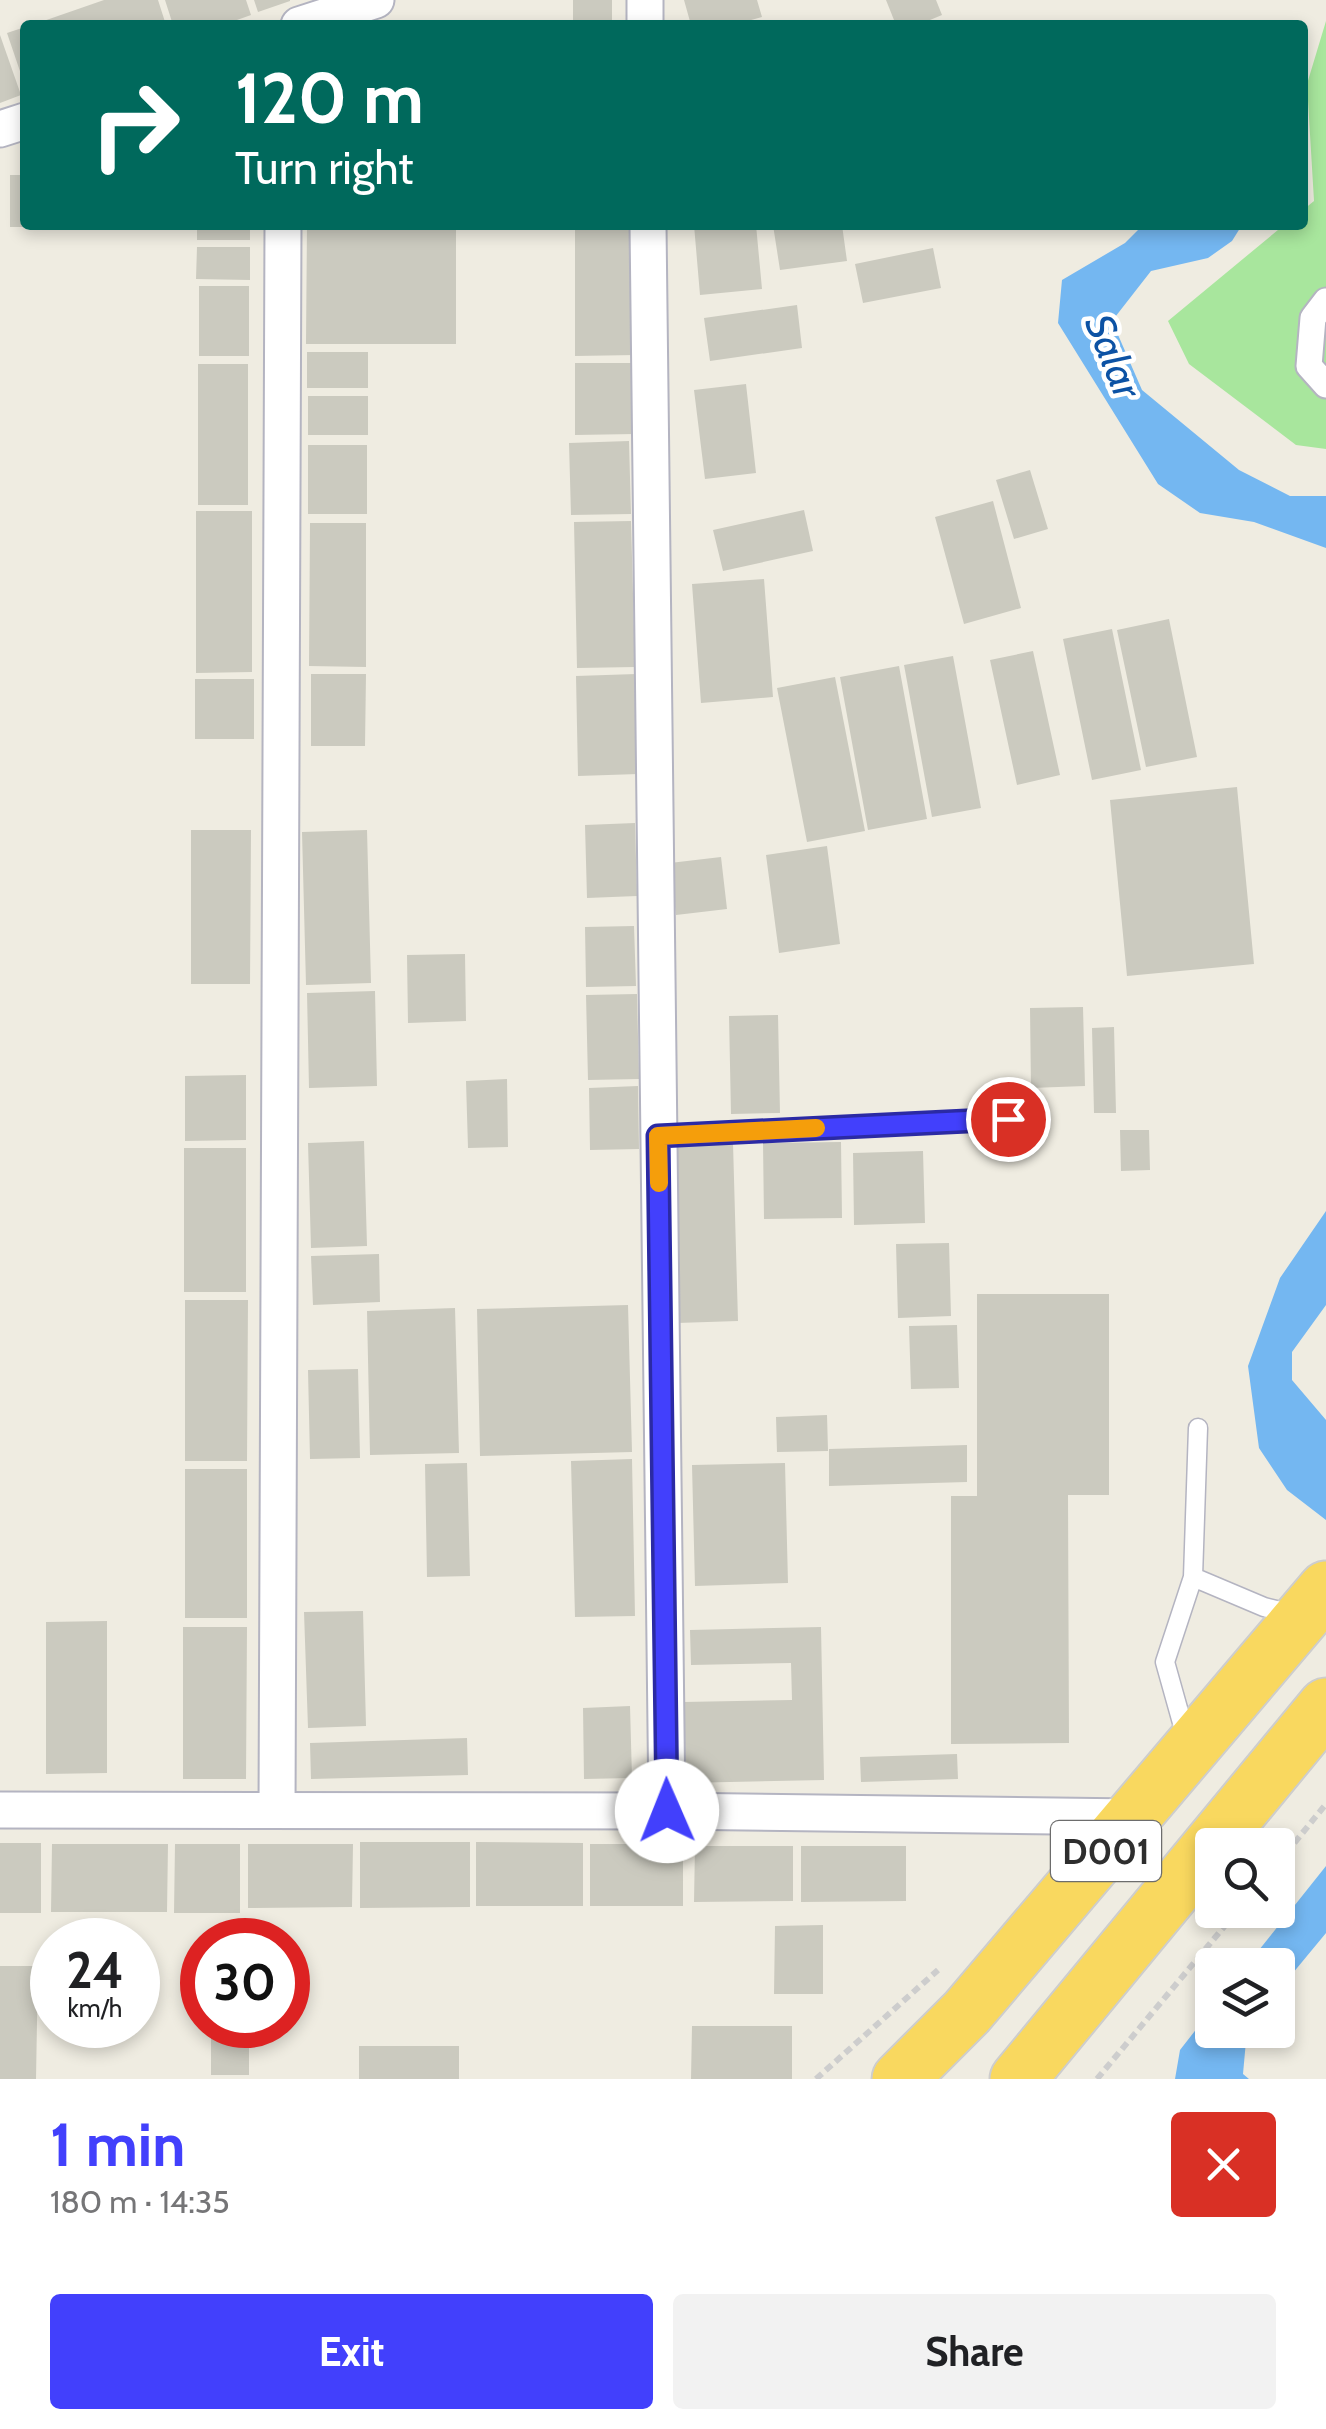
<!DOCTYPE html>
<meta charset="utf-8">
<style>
:root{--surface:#fff;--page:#f2f2f2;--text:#202124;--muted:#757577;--accent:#4240fc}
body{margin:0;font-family:Cabin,sans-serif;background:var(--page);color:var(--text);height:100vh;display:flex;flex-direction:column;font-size:38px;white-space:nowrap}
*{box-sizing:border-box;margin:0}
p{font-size:32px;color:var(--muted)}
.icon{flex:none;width:55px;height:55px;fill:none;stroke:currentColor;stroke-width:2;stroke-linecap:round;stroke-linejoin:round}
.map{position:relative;height:2079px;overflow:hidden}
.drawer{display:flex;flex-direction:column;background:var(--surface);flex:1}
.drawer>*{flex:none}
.top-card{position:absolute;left:20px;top:20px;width:1288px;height:210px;border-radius:10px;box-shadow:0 5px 15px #0003;background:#00695c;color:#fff;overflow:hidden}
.tools{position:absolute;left:1195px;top:1828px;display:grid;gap:20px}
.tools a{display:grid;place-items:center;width:100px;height:100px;border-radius:10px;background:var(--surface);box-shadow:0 5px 15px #0003;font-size:50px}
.speed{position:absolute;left:30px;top:1918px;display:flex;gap:20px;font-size:50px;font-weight:700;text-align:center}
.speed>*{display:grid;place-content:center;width:130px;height:130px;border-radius:50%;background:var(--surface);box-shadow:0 5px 15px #0003;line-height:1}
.speed small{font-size:25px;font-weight:400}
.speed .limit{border:15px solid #d22;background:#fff;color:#111}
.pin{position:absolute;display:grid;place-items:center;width:85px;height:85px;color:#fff;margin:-42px;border:5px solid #fff;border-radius:50%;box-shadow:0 2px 10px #0007}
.me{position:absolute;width:110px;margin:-55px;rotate:359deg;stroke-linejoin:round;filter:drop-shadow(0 0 8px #0008)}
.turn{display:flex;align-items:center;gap:35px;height:210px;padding:0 50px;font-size:45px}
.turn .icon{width:130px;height:130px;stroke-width:2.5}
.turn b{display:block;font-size:70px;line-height:85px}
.round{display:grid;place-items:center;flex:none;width:105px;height:105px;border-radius:10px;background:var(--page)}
.headline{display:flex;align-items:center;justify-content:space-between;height:170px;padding:0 50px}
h1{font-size:60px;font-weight:700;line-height:75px;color:var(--accent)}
.action{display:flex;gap:20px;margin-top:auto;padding:20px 50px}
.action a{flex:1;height:115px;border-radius:10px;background:var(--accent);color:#fff;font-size:40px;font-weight:700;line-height:115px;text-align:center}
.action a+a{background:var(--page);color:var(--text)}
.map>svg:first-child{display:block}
</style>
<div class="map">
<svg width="1326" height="2079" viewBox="0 0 1326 2079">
<rect width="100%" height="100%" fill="#efece1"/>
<path fill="#a8e69d" d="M1326 21V449L1296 445 1189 364 1168 321 1284 225H1302L1303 210 1314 201 1307 84Z"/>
<path fill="#74b7f1" d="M1143 225H1242L1232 241 1208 258 1151 271 1112 321 1142 390 1239 470 1290 496H1326V548L1254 522 1200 513 1158 484 1058 323 1062 280 1125 243Z
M1326 1211V1305L1292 1352V1380L1326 1420V1520L1287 1490 1259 1448 1248 1366 1280 1278Z
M1326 1866V1933L1278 1991V1965H1247Z
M1212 2009V2030H1247L1243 2074 1249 2079H1175L1180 2050Z"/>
<path fill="#cbcabf" d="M104 0H158L166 25H32Z
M165 0H246L251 15 223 25H173Z
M254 0H290V1L258 12Z
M573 0H612V25H573Z
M684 0H757L762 17 733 25H691Z
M886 0H936L942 15 918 25H896Z
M25 27V83H24L7 33Z
M0 35 21 95 0 103Z
M10 175H25V227H10Z
M197 225H250V240H197Z
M307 225H456V344H306Z
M575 225H636V355L575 356Z
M694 225H756L762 289 700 295Z
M773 225H842L847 261 780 270Z
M197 247H250V280L196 279Z
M933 248 941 288 863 303 855 264Z
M199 286H249V356H199Z
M797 305 802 348 710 361 704 318Z
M307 352H368V388H307Z
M575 363H635V434L575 435Z
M198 364H248V505H198Z
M746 384 756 473 705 479 694 390Z
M308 396H368V435H308Z
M629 441 631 514 571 515 569 443Z
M308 445H367V514H308Z
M1030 470 1048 529 1014 539 996 480Z
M993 501 1021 608 964 624 935 517Z
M804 510 813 551 723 571 713 530Z
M196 511H252V672L196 673Z
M631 521 635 667 577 668 574 522Z
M310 523H366V667L309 666Z
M764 579 773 697 701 703 692 584Z
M1169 619 1197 757 1146 767 1117 630Z
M1112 629 1141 770 1092 780 1063 639Z
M1033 651 1060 775 1017 785 990 660Z
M953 656 981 808 932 817 904 665Z
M899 666 927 819 868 830 840 677Z
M311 674H366L365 746H311Z
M636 674 638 774 578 776 576 676Z
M835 677 865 831 807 842 777 688Z
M195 679H254V739H195Z
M1237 787 1254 964 1127 976 1110 800Z
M635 823 637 896 587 898 585 825Z
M191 830H251L250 984H191Z
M367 830 371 983 306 985 302 832Z
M827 846 840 944 779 953 766 855Z
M721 857 727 909 676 915 670 863Z
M634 926 636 986 586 987 585 927Z
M465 954 466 1021 408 1023 407 955Z
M375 991 377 1086 309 1088 307 993Z
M637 994 639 1079 588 1080 586 995Z
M1083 1007 1085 1086 1031 1088 1030 1008Z
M778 1015 780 1113 731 1114 729 1016Z
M1114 1027 1116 1113H1094L1092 1028Z
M246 1075V1140L185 1141V1076Z
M507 1079 508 1147 468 1148 466 1081Z
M638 1086 639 1149 590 1150 589 1088Z
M1120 1130H1149L1150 1170 1121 1171Z
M364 1141 367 1246 311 1248 308 1143Z
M841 1142 842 1218 764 1219 763 1143Z
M733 1143 738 1321 677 1323 673 1146Z
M184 1148H246V1292H184Z
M923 1151 925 1223 854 1225 853 1153Z
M949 1243 951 1316 898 1318 896 1244Z
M379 1254 380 1302 313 1305 311 1256Z
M977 1294H1109V1495H1068L1069 1743 951 1744V1496H977Z
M185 1300H248L247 1461H185Z
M628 1305 632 1452 480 1456 477 1309Z
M455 1308 459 1453 370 1455 367 1311Z
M957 1325 959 1388 911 1389 909 1326Z
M358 1369 360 1458 310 1459 308 1370Z
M827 1415 828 1451 777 1452 776 1417Z
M967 1445V1482L829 1486V1449Z
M632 1459 635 1616 575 1617 571 1461Z
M467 1463 470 1576 427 1577 425 1464Z
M785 1463 788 1583 695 1586 692 1465Z
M185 1469H247V1618H185Z
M363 1611 366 1726 308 1728 304 1612Z
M107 1621V1773L46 1774V1622Z
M183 1627H247L246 1779H183Z
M821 1627 824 1780 684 1783 683 1702 792 1700 791 1663 691 1665 690 1630Z
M630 1706 632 1778 584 1779 583 1708Z
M467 1738 468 1775 311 1779 310 1743Z
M957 1754 958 1779 861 1782 860 1757Z
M360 1842H470V1907L360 1908Z
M476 1842 583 1843V1906H476Z
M0 1843H41V1913H0Z
M52 1844H168L167 1912H51Z
M175 1844H240V1913H174Z
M248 1844H353L352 1907 248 1908Z
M590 1844H683V1906H590Z
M695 1846H793V1901L694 1902Z
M801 1846H906V1901L801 1902Z
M823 1925V1994H774L775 1926Z
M0 1966H38L36 2079H0Z
M211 2025H249V2075H211Z
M692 2026H792V2079H691Z
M359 2046H459V2079H359Z"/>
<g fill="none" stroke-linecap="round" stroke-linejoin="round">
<g stroke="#b4b4c1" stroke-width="21">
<path id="service" d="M659 1136 1008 1119
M1193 1577 1198 1428
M1186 1737 1165 1662 1193 1577 1264 1607 1293 1614"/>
</g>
<g stroke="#b4b4c1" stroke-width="29">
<path id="pedestrian" d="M1326 301 1313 318 1309 366 1326 385"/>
</g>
<g stroke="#b4b4c1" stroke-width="39">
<path id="minor" d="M645 0V25
M299 25 376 0
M0 129 25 121
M648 225 667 1811
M277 1809 283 225
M0 1810 667 1811 1135 1817"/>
</g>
<g stroke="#cdcdcd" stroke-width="59">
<path id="trunk" d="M900 2079 967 2012 1326 1589
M1018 2079 1326 1706"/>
</g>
<path stroke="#cdcdcd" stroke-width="6" stroke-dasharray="8 5" stroke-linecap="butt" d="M1278 1863 1326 1804
M816 2079 938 1970
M1097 2079 1238 1910"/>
<use href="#service" stroke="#fff" stroke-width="18"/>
<use href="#pedestrian" stroke="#fff" stroke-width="25"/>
<use href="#minor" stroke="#fff" stroke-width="35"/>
<use href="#trunk" stroke="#f9d85f" stroke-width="55"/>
</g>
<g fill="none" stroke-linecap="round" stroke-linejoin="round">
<g stroke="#2b2aa4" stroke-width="25">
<path id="route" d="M667 1811 658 1136 1008 1119"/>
</g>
<use href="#route" stroke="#4240fc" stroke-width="18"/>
<path stroke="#f59e0b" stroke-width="18" d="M659 1183 658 1136 816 1128"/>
</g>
<g text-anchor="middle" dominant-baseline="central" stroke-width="9" stroke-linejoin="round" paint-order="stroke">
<rect fill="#fff" stroke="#6d6d6d" stroke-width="2.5" x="1051" y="1821" width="110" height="60" rx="8"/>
<g font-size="35" font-weight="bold" fill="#2e2e2e">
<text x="1106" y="1851">D001</text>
</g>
<g font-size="40" font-style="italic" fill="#0c52a4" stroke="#fff">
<text transform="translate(1114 356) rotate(68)">Salar</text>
</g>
</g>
</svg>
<div class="tools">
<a><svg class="icon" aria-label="search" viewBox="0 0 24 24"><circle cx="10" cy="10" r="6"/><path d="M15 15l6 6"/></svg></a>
<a><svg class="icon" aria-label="layers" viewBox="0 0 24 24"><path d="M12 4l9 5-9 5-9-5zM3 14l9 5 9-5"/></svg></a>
</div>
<div class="speed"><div>24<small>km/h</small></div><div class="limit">30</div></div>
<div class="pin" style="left:1008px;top:1119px;background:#d93025"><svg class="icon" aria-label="arrive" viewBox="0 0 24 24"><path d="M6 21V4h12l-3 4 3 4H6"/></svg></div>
<svg class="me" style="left:667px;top:1811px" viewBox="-20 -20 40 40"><circle r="19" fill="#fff"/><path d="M0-13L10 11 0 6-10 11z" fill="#4240fc"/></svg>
<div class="top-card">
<div class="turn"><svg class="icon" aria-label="right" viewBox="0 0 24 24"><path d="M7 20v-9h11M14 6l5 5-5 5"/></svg><div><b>120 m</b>Turn right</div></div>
</div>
</div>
<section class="drawer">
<div class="headline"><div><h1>1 min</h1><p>180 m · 14:35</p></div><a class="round" style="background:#d93025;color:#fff"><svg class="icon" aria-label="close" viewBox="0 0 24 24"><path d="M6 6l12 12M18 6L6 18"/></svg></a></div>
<div class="action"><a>Exit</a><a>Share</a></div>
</section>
